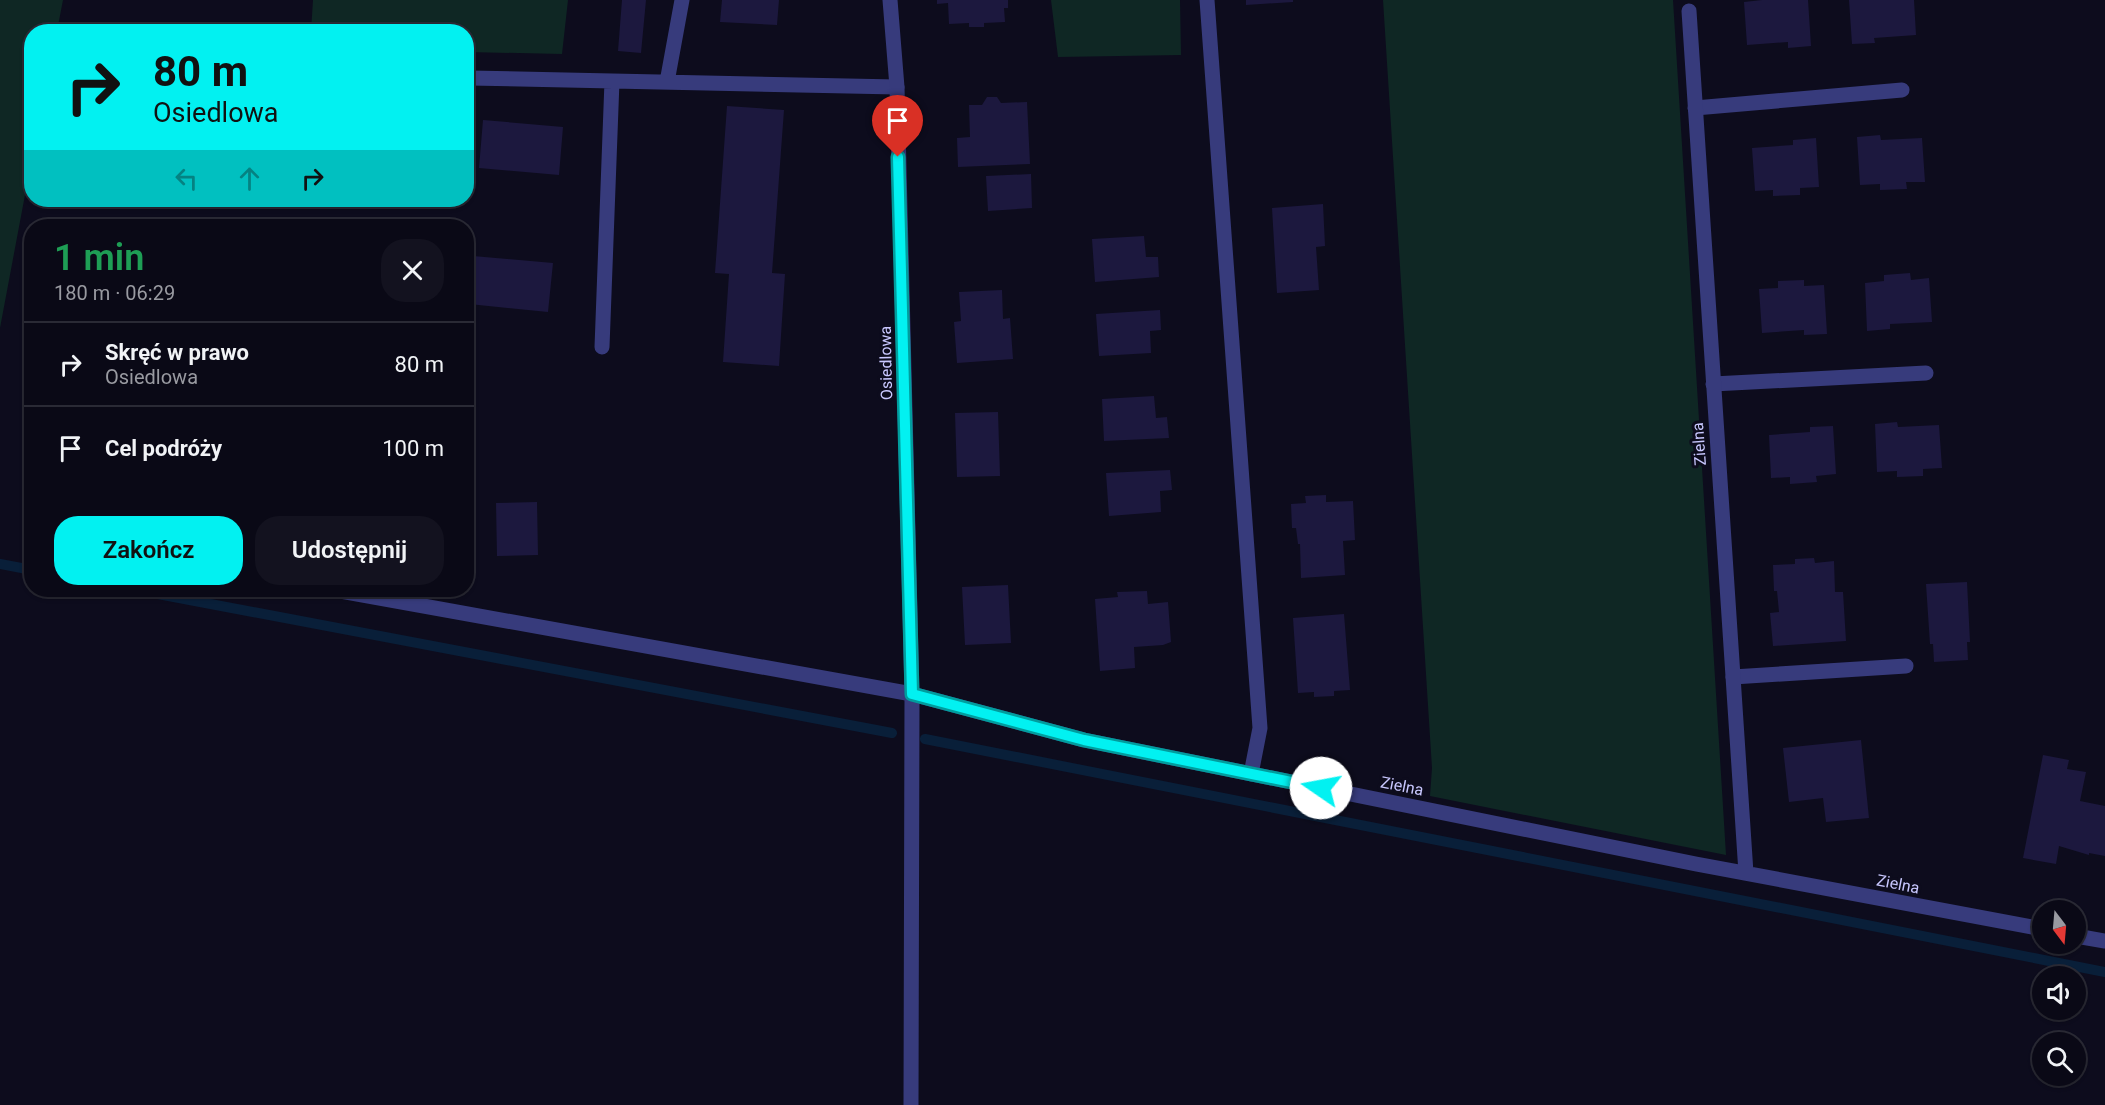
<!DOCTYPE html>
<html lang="pl">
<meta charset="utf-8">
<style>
:root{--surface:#0a0916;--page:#13121f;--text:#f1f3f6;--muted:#999aa1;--line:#2a2a35;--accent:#02f1f1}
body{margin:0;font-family:Roboto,sans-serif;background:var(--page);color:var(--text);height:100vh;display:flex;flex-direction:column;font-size:22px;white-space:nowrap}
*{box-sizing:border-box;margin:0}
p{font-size:20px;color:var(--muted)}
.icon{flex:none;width:33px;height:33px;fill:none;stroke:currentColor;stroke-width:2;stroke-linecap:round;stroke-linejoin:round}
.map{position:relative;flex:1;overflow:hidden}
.sheet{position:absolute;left:24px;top:219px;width:450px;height:378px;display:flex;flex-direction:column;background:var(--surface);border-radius:24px;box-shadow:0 2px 4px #0004,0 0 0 2px var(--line)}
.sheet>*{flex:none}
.banner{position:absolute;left:24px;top:24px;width:450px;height:183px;border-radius:24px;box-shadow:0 2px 4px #0004,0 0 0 2px var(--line);background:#02f1f1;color:#111;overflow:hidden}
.needle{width:39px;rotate:164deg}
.tools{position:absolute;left:2032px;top:900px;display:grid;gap:12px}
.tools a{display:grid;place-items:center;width:54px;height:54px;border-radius:50%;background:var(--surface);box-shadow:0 2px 4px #0004,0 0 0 2px var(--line);font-size:30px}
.pin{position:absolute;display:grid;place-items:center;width:51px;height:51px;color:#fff;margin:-62px -26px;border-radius:50% 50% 50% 0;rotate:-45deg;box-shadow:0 0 6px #0007}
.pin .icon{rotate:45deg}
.me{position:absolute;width:66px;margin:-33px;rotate:282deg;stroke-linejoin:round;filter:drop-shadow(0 0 4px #0008)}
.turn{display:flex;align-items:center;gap:21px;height:126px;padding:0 30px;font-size:27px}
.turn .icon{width:78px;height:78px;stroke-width:2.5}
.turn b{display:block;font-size:42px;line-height:51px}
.lanes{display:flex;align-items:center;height:57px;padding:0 30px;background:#0003;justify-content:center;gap:30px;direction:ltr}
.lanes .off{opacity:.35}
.round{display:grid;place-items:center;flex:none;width:63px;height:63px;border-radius:24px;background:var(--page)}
.head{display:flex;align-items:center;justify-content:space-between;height:102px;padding:0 30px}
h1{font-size:36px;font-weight:600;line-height:45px;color:#1e9e55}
.primary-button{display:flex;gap:12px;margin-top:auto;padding:12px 30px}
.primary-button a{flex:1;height:69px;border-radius:24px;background:var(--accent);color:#111;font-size:24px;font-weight:600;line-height:69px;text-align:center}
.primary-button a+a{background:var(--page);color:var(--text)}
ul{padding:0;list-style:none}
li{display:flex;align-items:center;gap:18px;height:84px;padding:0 30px;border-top:2px solid var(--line)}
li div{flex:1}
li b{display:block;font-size:22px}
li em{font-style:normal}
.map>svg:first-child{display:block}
</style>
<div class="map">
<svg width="2105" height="1105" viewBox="0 0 2105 1105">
<rect width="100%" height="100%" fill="#0d0c1d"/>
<path fill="#0f2724" d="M0 0H63L57 31 32 32 31 163 0 328Z
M313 0H568L562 54 467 52 466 32 311 31Z
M1051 0H1180L1181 55 1058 57Z
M1383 0H1673L1726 855 1430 796 1432 768Z"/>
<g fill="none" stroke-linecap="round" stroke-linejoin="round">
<path stroke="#091f39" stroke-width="10" d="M0 564 32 570
M137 590 892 733
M925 739 2105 972"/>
</g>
<path fill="#1c183e" d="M622 0H646L641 53 618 51Z
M722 0H779L777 25 720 22Z
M937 0H1008V8H1004L1005 22 984 23V27H969V23L949 24 948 3 937 4Z
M1246 0H1293V2L1246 5Z
M1762 0H1808L1811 46 1788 48V42L1747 45 1744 2Z
M1849 0H1914L1916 35 1874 38 1875 43 1852 44Z
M987 97H997L1001 103 1027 102 1030 164 958 167 957 138 970 137 969 105H982Z
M727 106 784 110 772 273 785 274 779 366 723 362 729 274 715 273Z
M483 120 563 127 559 175 479 168Z
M1880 135 1881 140 1922 138 1925 182H1906L1907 189 1880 190V184L1860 185 1857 137Z
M1816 138 1819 187 1800 188V195L1773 196V190L1755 191 1752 148 1793 145V140Z
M1031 174 1032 208 988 211 986 176Z
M1323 204 1325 246 1316 247 1319 290 1277 293 1272 208Z
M1144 236 1146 257H1158L1159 277 1095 282 1092 239Z
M473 256 553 263 548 312 469 304Z
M1910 273 1911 280 1929 278 1932 322 1890 324V329L1867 331 1865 283 1884 281V275Z
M1804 280V286L1824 285 1827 334 1804 335V330L1762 333 1759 289 1778 288V281Z
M1002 290 1003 319 1010 318 1013 359 957 363 954 322 961 321 959 292Z
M1160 310 1161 330 1150 331 1151 353 1099 356 1096 314Z
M1154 396 1156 418 1167 417 1169 438 1104 441 1102 399Z
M998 412 1000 476 957 477 955 413Z
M1897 422 1898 427 1939 425 1942 468 1923 469V476L1897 477V471L1877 472 1875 424Z
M1833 426 1836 474 1816 476 1817 482 1790 484V477L1771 478 1769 435 1810 432V427Z
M1170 470 1172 490 1160 491 1161 512 1109 516 1106 473Z
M1326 495V502L1353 501 1355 540 1343 541 1345 575 1301 578 1300 544H1298L1296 528H1292L1291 504 1306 503 1305 496Z
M537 502 538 555 497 556 496 503Z
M1814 558 1815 563 1834 561 1835 592H1843L1846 641 1773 646 1770 613 1779 612 1777 591H1774L1773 565 1795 564V559Z
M1967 582 1970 642H1967L1968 660 1934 662 1933 644H1930L1926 584Z
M1008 585 1011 643 965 645 962 587Z
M1147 591 1148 604 1168 602 1171 642 1163 645 1134 647 1135 668 1100 671 1095 599 1118 597 1117 592Z
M1344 614 1350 690 1334 691V696L1314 697V692L1298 693 1293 618Z
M1861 740 1869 818 1826 822 1823 798 1789 802 1783 748Z
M2043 755 2069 760 2067 769 2086 772 2080 801 2105 806V856L2089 853V855L2059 846 2056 864 2023 858Z"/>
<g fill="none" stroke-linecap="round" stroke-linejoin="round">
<path stroke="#373b7c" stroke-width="15" d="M1207 0 1260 728 1251 774
M469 78 897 87
M667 82 682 0
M1695 108 1902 90
M602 347 612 81
M1713 384 1926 373
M335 590 912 694
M1733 677 1906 666"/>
<path stroke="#373b7c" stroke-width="15" d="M890 0 897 87 912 694 911 1105
M1689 11 1746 873
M912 694 1084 740 1696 864 2043 929
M2076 936 2105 941"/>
</g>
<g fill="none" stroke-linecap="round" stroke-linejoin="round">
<g stroke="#019d9d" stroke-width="15">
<path id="route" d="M898 157 912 694 1084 740 1321 788"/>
</g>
<use href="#route" stroke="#02f1f1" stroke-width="10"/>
</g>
<g text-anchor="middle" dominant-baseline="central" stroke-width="6" stroke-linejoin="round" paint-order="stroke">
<g font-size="16" fill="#c9c8ff" stroke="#0d0c1d">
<text transform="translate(886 363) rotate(-91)">Osiedlowa</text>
<text transform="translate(1699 444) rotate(-94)">Zielna</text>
<text transform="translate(1402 786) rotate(11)">Zielna</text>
<text transform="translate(1898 884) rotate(11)">Zielna</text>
</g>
</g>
</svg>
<div class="tools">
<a><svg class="needle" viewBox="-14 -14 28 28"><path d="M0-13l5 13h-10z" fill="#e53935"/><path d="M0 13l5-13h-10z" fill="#999aa1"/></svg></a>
<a><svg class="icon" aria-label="sound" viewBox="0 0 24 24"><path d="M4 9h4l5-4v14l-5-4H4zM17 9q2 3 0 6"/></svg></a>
<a><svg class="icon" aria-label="search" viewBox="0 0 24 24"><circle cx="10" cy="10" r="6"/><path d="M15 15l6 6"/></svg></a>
</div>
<div class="pin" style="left:898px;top:157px;background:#d93025"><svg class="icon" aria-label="arrive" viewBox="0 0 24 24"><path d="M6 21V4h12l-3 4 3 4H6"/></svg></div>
<svg class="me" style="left:1321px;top:788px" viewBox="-20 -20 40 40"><circle r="19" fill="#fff"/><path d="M0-13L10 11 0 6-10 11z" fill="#02f1f1"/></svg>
<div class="banner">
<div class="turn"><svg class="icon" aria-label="right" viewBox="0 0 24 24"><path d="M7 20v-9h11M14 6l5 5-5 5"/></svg><div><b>80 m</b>Osiedlowa</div></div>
<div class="lanes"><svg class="icon off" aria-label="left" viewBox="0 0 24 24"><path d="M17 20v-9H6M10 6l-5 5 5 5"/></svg><svg class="icon off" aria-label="ahead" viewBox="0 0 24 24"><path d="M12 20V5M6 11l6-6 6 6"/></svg><svg class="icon" aria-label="right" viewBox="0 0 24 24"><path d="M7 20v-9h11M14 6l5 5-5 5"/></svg></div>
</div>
<section class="sheet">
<div class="head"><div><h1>1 min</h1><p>180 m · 06:29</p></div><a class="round"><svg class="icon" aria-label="close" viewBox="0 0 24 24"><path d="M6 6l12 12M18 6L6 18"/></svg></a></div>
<ul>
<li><svg class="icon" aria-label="right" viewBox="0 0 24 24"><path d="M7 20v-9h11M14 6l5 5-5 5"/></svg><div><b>Skręć w prawo</b><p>Osiedlowa</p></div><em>80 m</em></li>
<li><svg class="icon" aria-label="arrive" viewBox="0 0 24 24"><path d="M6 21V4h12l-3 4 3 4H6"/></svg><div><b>Cel podróży</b></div><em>100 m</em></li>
</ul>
<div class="primary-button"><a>Zakończ</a><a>Udostępnij</a></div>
</section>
</div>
